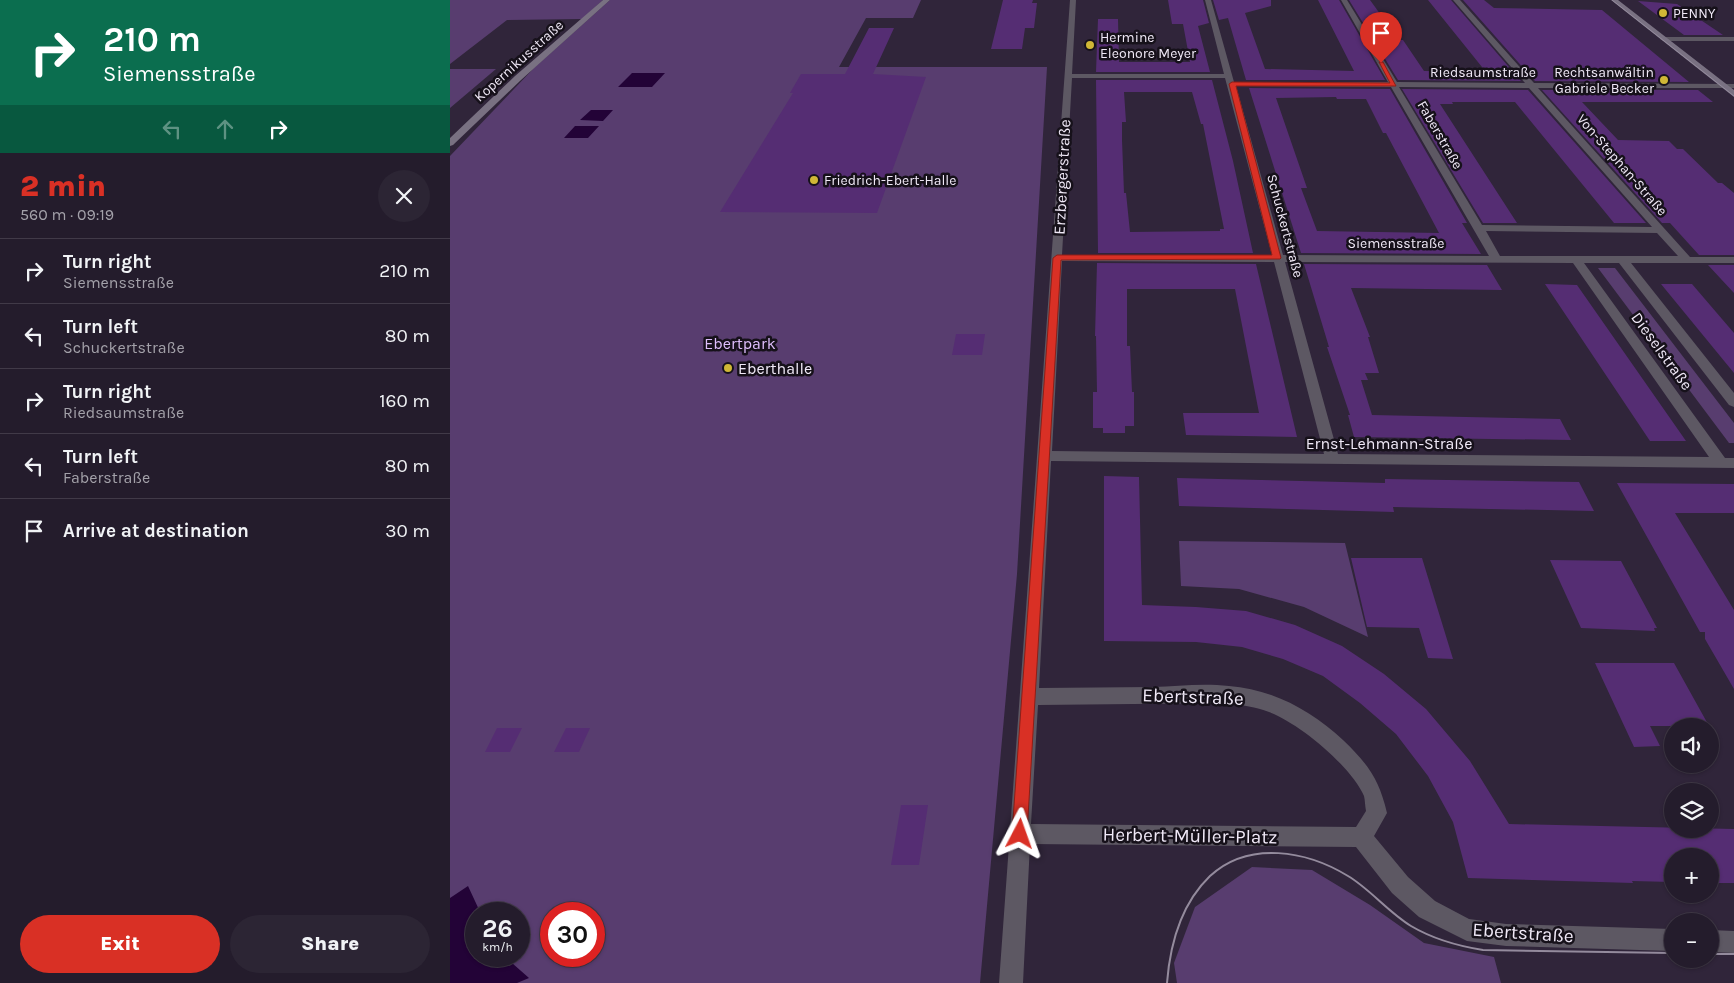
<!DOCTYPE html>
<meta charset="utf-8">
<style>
:root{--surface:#241c2c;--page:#2c2534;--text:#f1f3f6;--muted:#a3a1a9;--line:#413a48;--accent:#d93025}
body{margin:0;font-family:Karla,sans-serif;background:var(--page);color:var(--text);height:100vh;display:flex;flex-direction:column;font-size:19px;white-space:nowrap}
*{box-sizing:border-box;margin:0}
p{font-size:16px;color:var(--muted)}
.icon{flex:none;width:28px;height:28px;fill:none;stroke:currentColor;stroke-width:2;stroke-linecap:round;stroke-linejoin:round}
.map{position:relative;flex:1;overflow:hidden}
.details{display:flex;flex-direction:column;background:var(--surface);width:450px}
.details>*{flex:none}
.hud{background:#0b6e4f;color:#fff;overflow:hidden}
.controls{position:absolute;left:1214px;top:718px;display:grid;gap:10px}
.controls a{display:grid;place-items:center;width:55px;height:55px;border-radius:50%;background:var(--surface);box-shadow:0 1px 4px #0004,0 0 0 1px var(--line);font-size:25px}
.speed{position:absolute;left:15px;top:902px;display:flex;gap:10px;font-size:25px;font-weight:700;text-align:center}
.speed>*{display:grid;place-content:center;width:65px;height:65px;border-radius:50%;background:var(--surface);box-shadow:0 1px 4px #0004,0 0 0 1px var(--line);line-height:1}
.speed small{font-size:12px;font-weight:400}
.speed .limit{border:8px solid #d22;background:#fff;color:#111}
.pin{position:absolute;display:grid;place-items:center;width:42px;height:42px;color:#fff;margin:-51px -21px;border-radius:50% 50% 50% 0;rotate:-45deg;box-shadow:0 0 5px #0007}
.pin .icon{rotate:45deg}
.me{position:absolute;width:55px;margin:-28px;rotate:4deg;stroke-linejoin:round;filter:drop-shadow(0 0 4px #0008)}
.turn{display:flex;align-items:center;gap:18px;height:105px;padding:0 20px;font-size:22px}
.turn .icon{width:65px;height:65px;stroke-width:2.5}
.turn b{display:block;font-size:35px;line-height:42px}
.lanes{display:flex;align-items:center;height:48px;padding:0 20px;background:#0003;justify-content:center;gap:25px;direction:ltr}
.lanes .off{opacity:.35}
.round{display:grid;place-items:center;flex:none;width:52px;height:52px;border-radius:26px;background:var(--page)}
.summary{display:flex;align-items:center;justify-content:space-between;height:85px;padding:0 20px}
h1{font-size:30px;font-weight:800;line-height:38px;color:var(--accent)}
.primary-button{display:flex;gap:10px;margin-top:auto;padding:10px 20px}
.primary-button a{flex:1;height:58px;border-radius:30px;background:var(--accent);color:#fff;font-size:20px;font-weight:800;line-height:58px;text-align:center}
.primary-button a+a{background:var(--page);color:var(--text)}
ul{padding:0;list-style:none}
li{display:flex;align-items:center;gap:15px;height:65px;padding:0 20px;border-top:1px solid var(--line)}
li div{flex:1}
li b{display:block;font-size:19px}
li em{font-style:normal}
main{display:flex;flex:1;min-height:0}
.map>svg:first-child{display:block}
</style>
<main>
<section class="details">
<div class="hud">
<div class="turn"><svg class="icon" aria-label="right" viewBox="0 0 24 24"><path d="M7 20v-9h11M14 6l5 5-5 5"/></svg><div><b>210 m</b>Siemensstraße</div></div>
<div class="lanes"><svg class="icon off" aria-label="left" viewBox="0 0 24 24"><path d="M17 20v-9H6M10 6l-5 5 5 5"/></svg><svg class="icon off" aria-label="ahead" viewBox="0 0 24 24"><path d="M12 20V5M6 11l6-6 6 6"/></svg><svg class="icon" aria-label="right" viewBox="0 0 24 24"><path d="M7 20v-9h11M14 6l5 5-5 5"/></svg></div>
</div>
<div class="summary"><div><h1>2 min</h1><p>560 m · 09:19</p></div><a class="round"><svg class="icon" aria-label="close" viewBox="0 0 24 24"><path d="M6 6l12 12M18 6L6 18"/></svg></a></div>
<ul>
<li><svg class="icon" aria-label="right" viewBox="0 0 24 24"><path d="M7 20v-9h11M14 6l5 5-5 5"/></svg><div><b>Turn right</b><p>Siemensstraße</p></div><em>210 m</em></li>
<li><svg class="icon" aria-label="left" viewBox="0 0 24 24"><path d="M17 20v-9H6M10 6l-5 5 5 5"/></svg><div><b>Turn left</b><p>Schuckertstraße</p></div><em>80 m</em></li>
<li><svg class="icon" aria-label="right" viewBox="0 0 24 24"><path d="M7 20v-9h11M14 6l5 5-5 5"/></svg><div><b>Turn right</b><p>Riedsaumstraße</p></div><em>160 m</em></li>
<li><svg class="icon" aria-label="left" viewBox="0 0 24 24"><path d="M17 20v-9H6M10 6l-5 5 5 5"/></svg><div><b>Turn left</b><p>Faberstraße</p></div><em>80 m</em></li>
<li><svg class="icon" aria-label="arrive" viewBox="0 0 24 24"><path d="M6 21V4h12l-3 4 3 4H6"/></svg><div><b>Arrive at destination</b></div><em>30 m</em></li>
</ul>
<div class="primary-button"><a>Exit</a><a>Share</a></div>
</section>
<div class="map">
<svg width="1284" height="983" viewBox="0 0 1284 983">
<rect width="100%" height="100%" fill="#30253a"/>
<path fill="#583d6f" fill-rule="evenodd" d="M0 0H153L132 19 57 20 0 64Z
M160 0H471L463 18H416L389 67H597L567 574 530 983H0V156L84 68ZM26 914H69V956H26ZM101 914H144V956H101Z
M0 69H46L0 108Z
M1148 268H1165L1284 423V443H1279Z
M729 541 895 543 918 637 854 607 789 589 731 586Z
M802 867 862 870 920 905 974 943 1044 957 1051 983H727L724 963 745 907Z"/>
<path fill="#230337" d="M182 73H215L202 87H168Z
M141 110H163L153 121 130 120Z
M125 126H149L138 138H114Z
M18 886 31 914H26V956H54L79 978 67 983H0V898Z"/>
<path fill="#552d73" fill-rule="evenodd" d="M553 0H583L582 3H587L584 28H575L572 49H541Z
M718 0H753L759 23 748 26 760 72H646L648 19H668L669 62H740L733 24H722Z
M763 0H821V6L795 13 815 69 904 71 868 0H889L935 80H796L778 18 769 20Z
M899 0H920L949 40H953L974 71 1036 72 978 0H1001L1071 81 948 80Z
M1013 0H1034L1044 8 1152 10 1239 82 1085 81Z
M1188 1 1227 4 1273 35H1234Z
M419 28H444L423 74 476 77 427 213 270 212 343 93H340L351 74H395Z
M646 80H762L783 161 803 253H648ZM674 92H742L751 124H753L774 229H770V231L680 232 676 193H674L672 140V122H676Z
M799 88 940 89 1017 223H1012L1031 254 851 253ZM886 97 887 99H916L933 133H936L989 233 867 231 851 188H857L826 98Z
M952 89 1078 90 1196 223H1164L1065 102H1002L1003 104H990L1067 223H1033Z
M1092 90H1248L1263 102H1132L1168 140 1219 141 1227 149H1233L1268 183H1272L1284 193V255H1249L1220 223H1212Z
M647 263 806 264 847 437 736 435 733 413H809L785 289H677V346H680L682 392H684V426H675V433H653V428H643V392H647L646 336H645Z
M854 264 1037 265 1052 290 901 288 920 337H918L929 373H915L918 380H911L922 415 1110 419 1121 440 904 437 898 415H900L877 347H879Z
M1258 265H1284V293Z
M1095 284 1127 285 1236 441H1200Z
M1211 284H1242L1284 333V373Z
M506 334H535L532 355H502Z
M654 476 689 477 692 605 746 607 796 611 845 625 892 646 934 674 976 709 1020 761 1059 824 1284 829V883H1260V856H1222V882L1182 881 1183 883 1018 878 1003 822 978 776 946 734 910 703 873 676 833 659 792 647 746 642 654 641Z
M727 478 935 483V479L1129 482 1144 511 943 507 944 512 729 506Z
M1167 483 1284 484V513H1225L1284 610V689L1255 639V632H1250Z
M901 558H972L1003 659 978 658 969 628 917 627Z
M1100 560 1171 561 1207 628H1204L1205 631 1131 628Z
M1145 663H1224L1259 726H1200L1210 746 1184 747Z
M47 728H72L60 752H35Z
M116 728H140L129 752H104Z
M451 805H478L469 865H441Z"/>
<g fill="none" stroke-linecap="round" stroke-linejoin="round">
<path fill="#5d5863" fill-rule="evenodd" d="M620 0H626L622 74H774L755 0H761L784 82H938L891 0H897L947 82 1075 83 1003 0H1010L1084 83 1284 84V88H1088L1240 257H1284V263H1181L1284 393V407L1279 405 1169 263H1134L1275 458H1284V468L601 461 589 688C627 688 665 687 703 687 728 686 754 683 779 686 822 689 862 711 893 740 918 764 929 779 937 813L924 836 958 877 985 901 1019 919 1056 924 1222 929V951L1056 946 1017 941 969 917 942 893 906 847 580 844 573 983H549ZM622 78H775L822 255H612ZM786 86 941 87 1039 256 833 255ZM949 87 1079 88 1202 227 1032 225ZM1036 231 1207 233 1228 256H1050ZM612 261 824 262 874 454 602 451ZM835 262 1123 263 1259 457 888 454ZM778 703C792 705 806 707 819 712 849 723 901 766 914 796 915 800 915 806 916 811L906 827 581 824 588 705Z
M1211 37H1284V41H1214L1210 39Z
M1260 930 1284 931V953L1260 952Z"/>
<path fill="#797182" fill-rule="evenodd" d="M153 0H160L71 80 3 145 0 146V138L65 76Z
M1161 0H1168L1284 90V97Z"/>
<path stroke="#948b9d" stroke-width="1" d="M1162 0 1284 96"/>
<path stroke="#948b9d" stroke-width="2" d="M1260 954H1284
M717 983C720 944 731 904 760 876 799 840 857 851 898 876 920 889 938 912 961 926 983 939 1008 946 1033 950L1222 953"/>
</g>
<path fill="#d93025" stroke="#8d1f18" d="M929 62H933L946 86H786L831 258 830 259 611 260 577 834 575 839 570 841 564 839 562 834 603 258 607 255H822L779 84 782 82 940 83Z"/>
<g fill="#d0b736" stroke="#16111a" stroke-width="2">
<circle cx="1213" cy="13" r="5"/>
<circle cx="640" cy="45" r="5"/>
<circle cx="1214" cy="80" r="5"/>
<circle cx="364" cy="180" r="5"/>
<circle cx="278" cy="368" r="5"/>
</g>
<g text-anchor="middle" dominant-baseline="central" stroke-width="5" stroke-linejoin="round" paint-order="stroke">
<g font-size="14" fill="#f0e9f7" stroke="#16111a" text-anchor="start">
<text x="1223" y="13">PENNY</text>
<text x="650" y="37">Hermine<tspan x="650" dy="16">Eleonore Meyer</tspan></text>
<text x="1204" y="72" text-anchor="end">Rechtsanwältin<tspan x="1204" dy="16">Gabriele Becker</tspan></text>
<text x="374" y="180">Friedrich-Ebert-Halle</text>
</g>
<g font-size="14" fill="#f0e9f7" stroke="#16111a">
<text transform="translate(69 61) rotate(-42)">Kopernikusstraße</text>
<text x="1033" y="72">Riedsaumstraße</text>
<text transform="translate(990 135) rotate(60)">Faberstraße</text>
<text transform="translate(1172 165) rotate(49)">Von-Stephan-Straße</text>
<text transform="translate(835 226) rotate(75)">Schuckertstraße</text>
<text x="946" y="243">Siemensstraße</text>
</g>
<g font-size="16" fill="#f0e9f7" stroke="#16111a">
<text transform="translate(612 177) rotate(-87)">Erzbergerstraße</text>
<text transform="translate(1212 351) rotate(54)">Dieselstraße</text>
<text x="939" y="443">Ernst-Lehmann-Straße</text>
</g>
<g font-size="16" fill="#debefc" stroke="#16111a">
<text x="290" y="343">Ebertpark</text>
</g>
<g font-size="16" fill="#f0e9f7" stroke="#16111a" text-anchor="start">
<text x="288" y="368">Eberthalle</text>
</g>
<g font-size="19" fill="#f0e9f7" stroke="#16111a">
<text transform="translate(743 697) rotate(2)">Ebertstraße</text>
<text transform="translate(740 836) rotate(1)">Herbert-Müller-Platz</text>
<text transform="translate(1073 933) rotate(4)">Ebertstraße</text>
</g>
</g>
</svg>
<div class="controls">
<a><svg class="icon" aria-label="sound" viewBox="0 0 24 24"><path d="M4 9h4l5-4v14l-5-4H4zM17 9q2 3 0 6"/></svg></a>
<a><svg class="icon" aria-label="layers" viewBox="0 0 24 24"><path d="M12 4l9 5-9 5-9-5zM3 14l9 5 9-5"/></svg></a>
<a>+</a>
<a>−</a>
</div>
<div class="speed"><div>26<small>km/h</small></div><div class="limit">30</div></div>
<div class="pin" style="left:931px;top:63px;background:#d93025"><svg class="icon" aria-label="arrive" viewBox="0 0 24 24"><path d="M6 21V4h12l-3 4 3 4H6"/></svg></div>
<svg class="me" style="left:570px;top:834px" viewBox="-20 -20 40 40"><path d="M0-17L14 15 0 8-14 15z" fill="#d93025" stroke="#fff" stroke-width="4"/></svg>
</div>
</main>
